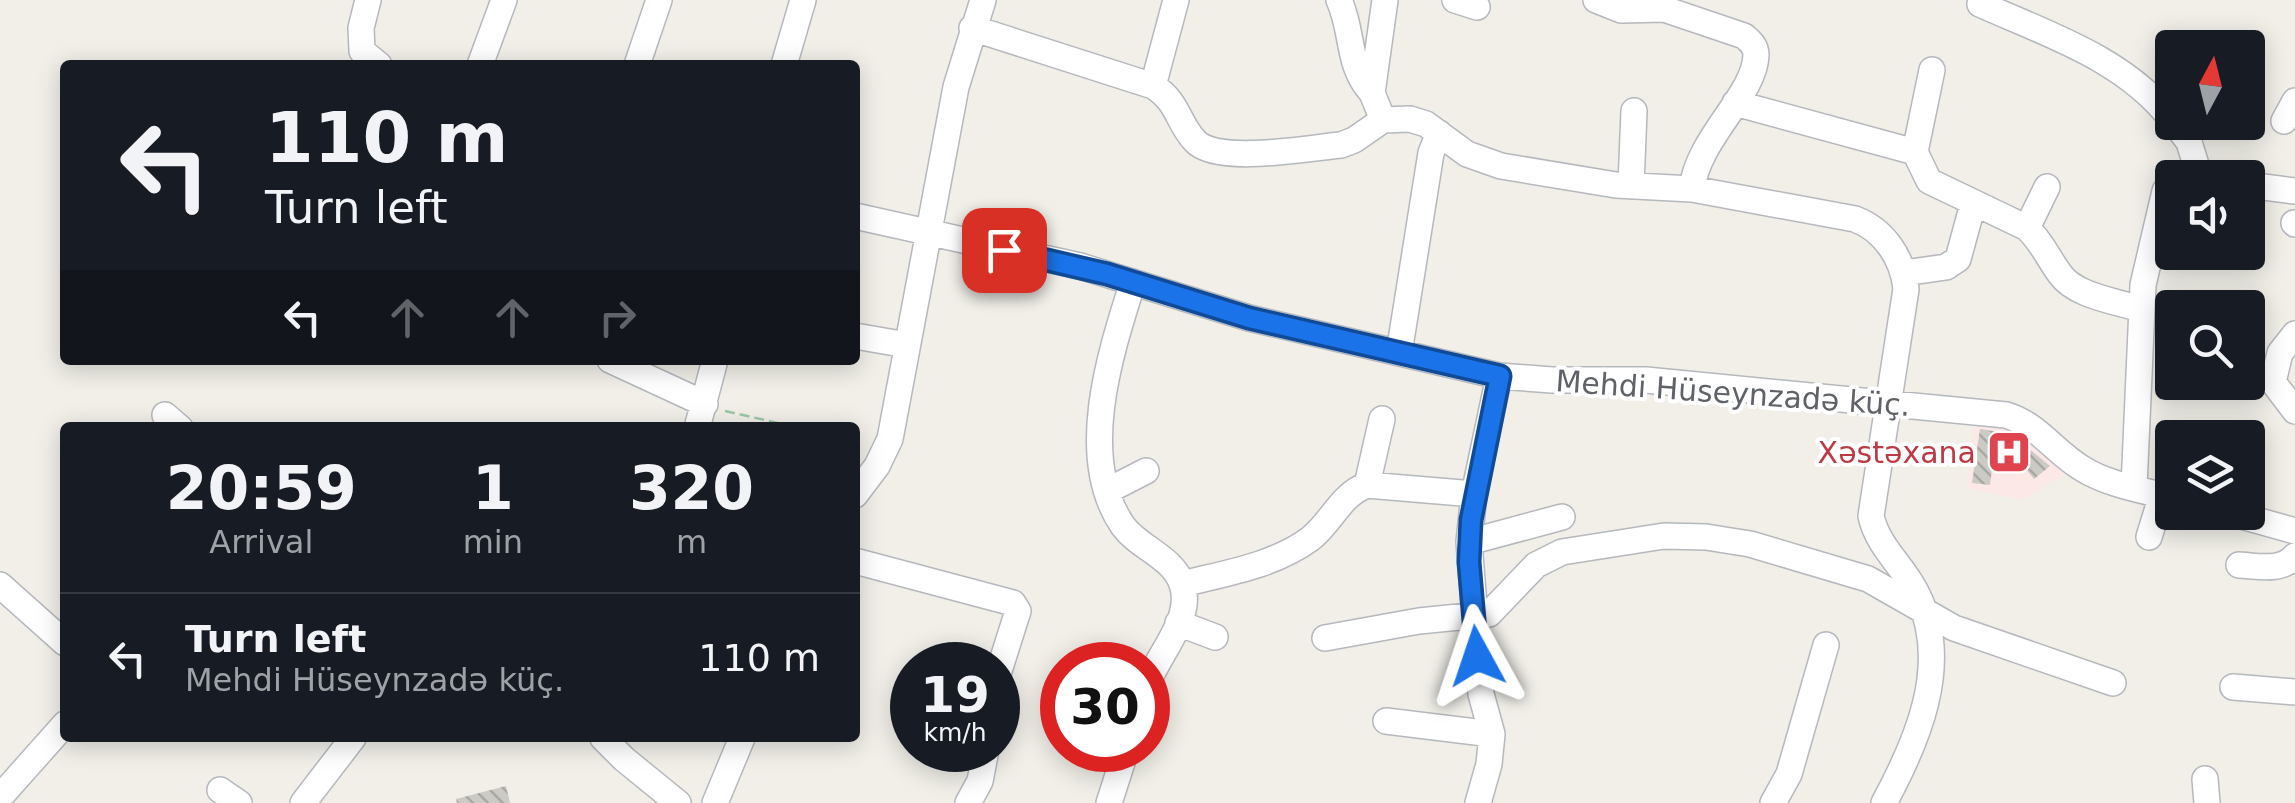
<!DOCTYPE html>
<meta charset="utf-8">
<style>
:root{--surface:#171b24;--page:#242831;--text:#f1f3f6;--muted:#9ea1a6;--line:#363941}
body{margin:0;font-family:"DejaVu Sans",sans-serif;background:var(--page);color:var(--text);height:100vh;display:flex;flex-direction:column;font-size:38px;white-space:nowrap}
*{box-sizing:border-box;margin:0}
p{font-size:32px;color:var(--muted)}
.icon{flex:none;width:55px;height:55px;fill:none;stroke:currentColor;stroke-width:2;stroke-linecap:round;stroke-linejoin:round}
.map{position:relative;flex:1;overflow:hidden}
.details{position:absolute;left:60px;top:422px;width:800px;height:320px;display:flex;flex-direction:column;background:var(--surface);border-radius:10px;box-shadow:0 5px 25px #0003}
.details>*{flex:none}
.guide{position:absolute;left:60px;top:60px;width:800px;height:305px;border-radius:10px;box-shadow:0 5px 25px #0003;background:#171b24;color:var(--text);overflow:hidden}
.needle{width:65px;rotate:7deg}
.buttons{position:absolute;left:2155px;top:30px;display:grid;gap:20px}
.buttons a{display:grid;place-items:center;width:110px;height:110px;border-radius:10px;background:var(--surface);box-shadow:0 5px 25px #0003;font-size:50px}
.speed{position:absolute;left:890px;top:642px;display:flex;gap:20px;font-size:50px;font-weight:700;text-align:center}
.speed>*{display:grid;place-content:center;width:130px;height:130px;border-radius:50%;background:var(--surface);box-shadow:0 5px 25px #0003;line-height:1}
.speed small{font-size:25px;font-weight:400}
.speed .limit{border:15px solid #d22;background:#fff;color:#111}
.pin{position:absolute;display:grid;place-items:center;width:85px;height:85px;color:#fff;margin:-42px;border-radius:20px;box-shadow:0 5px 15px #0006}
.me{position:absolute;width:110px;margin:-55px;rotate:355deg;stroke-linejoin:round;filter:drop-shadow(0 0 8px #0008)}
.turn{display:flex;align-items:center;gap:35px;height:210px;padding:0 40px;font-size:45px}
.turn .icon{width:130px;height:130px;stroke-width:2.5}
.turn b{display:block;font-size:70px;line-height:85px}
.lanes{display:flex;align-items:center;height:95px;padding:0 40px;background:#0003;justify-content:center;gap:50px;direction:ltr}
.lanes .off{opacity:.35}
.eta{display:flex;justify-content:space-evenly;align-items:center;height:170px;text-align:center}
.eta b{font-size:60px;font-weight:800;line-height:70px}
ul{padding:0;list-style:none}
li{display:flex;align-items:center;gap:30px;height:130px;padding:0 40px;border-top:2px solid var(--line)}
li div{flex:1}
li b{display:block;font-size:38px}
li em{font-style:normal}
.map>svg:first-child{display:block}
</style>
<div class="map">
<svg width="2295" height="803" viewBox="0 0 2295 803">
<defs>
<pattern id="building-back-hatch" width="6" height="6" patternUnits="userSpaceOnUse" patternTransform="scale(2.5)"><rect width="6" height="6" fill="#cccac5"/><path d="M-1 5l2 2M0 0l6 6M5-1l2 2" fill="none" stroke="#a9a8a4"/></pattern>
</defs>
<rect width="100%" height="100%" fill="#f1efe8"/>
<path fill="#fce8e6" d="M1976 422 2024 429 2066 474 2022 500 1967 488Z"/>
<path fill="url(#building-back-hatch)" d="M1980 429 2011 434 2050 466 2034 479 2015 456 1994 454 1990 485 1972 483Z
M506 786 510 803H457L456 799Z"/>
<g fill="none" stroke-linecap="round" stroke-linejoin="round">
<g stroke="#b5b8bc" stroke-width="28">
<path id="minor" d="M368 0 361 28 362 51 379 65
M1339 0C1354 33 1346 64 1372 93
M1455 0 1477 7
M1596 0 1621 10 1664 9 1744 36C1750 41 1756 46 1756 55 1755 95 1697 139 1692 189
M1980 4C2049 35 2125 59 2172 120
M972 28 1153 86C1179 102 1177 122 1195 141 1217 165 1309 148 1341 145L1354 140 1383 120 1410 119 1426 124 1467 154 1501 166 1616 185 1692 189 1855 219C1884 230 1903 258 1906 289L1871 516C1878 548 1905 567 1918 596 1951 665 1917 742 1884 803
M480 65 504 0
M637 65 659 0
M784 65 803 0
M1932 70 1915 152 1929 181 2027 228C2042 242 2048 258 2060 274 2075 296 2116 301 2140 309
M1153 86 1176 0
M1735 103 1915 152
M1383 120 1372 93 1385 0
M2284 121 2295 101
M2174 122 2189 142 2200 178
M1631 185 1634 111
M2248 185 2295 191
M855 216 1080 266 1249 318 1499 376 1552 380H1646L2006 415C2039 425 2054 452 2083 469 2109 485 2143 490 2172 498
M2294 223 2295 224
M2027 228 2047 187
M1904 273 1946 267 1958 259 1973 204
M1133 282C1110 354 1076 458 1123 526 1139 548 1173 557 1182 584 1194 618 1158 654 1148 683
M2295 334 2280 353 2273 382 2295 411
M855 336 907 345
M1399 353 1431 153 1439 133
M610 360 705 404
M165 415 180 428
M697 428 715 360
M1367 485 1382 419
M2134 487 2143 285 2165 191 2172 186
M1107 491 1146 471
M855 495 877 466 890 439 956 87 983 0
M2227 512 2295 531
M2149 537 2162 495
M1469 542 1562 517
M855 561 1013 603 1018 611 998 674
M2239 565C2258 566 2281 572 2295 556
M1182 584C1226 573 1273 566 1310 539 1332 522 1340 495 1367 485L1474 494
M0 585 65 643
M1178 623 1215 637
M1325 638 1419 621 1489 614 1536 565 1562 552 1664 536 1706 537 1750 544 1868 579 1954 628 2113 683
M2233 687 2295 692
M1386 721 1492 734
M603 738 624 759 678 803
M2205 779 2207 803
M220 790 239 803
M0 797 65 724
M303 803 353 738
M715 803 742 738
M968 803 980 781 986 750
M1109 803 1126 750
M1478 803 1489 764 1492 734 1481 694 1469 542 1474 494 1499 376
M1773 803 1789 774 1826 645"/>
</g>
<path stroke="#9cc7a9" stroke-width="2.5" stroke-dasharray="10 5" stroke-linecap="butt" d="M2159 398 2183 396 2228 382
M725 411 800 428"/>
<use href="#minor" stroke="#fff" stroke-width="25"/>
</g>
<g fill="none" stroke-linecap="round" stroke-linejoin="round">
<g stroke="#114b97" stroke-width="25">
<path id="route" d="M1004 250 1107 274 1249 318 1500 376 1471 520 1469 562 1477 656"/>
</g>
<use href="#route" stroke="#1a73e8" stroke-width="18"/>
</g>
<defs>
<g id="hospital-square" transform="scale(2.25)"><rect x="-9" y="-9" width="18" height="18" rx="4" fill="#e0444e" stroke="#fff"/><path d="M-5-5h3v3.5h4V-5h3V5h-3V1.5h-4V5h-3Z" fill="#fff"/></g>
</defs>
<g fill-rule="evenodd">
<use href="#hospital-square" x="2009" y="452"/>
</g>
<g text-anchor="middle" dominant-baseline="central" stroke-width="8" stroke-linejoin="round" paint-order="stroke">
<g font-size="30" fill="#5f6368" stroke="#fff">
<text transform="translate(1733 393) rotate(4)">Mehdi Hüseynzadə küç.</text>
</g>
<g font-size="30" fill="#be3a42" stroke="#fff" text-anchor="end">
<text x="1976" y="452">Xəstəxana</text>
</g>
</g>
</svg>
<div class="buttons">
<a><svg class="needle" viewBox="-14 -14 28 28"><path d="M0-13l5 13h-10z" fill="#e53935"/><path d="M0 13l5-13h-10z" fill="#9ea1a6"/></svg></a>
<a><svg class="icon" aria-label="sound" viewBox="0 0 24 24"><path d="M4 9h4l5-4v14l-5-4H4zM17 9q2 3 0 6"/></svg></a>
<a><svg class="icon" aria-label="search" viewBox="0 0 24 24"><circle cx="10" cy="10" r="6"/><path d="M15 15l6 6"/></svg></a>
<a><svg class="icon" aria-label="layers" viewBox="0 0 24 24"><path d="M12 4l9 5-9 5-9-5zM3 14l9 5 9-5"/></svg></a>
</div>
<div class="speed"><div>19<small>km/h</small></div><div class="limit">30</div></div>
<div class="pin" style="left:1004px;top:250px;background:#d93025"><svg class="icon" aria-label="arrive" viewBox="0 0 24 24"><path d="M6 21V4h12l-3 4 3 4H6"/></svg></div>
<svg class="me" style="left:1477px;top:656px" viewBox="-20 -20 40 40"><path d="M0-17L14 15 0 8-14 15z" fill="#1a73e8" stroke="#fff" stroke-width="4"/></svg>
<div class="guide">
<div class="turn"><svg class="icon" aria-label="left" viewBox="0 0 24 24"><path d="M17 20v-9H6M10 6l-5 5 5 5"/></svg><div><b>110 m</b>Turn left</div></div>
<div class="lanes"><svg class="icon" aria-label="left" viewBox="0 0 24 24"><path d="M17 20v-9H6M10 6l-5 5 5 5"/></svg><svg class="icon off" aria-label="ahead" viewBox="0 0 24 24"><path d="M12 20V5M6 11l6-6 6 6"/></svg><svg class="icon off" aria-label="ahead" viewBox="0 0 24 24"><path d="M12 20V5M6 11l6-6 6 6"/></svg><svg class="icon off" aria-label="right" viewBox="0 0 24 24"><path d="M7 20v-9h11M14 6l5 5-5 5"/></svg></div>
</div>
<section class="details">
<div class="eta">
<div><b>20:59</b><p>Arrival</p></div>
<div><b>1</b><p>min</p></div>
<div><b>320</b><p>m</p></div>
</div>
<ul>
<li><svg class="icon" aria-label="left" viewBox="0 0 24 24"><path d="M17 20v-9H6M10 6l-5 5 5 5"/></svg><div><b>Turn left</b><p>Mehdi Hüseynzadə küç.</p></div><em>110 m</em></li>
</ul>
</section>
</div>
